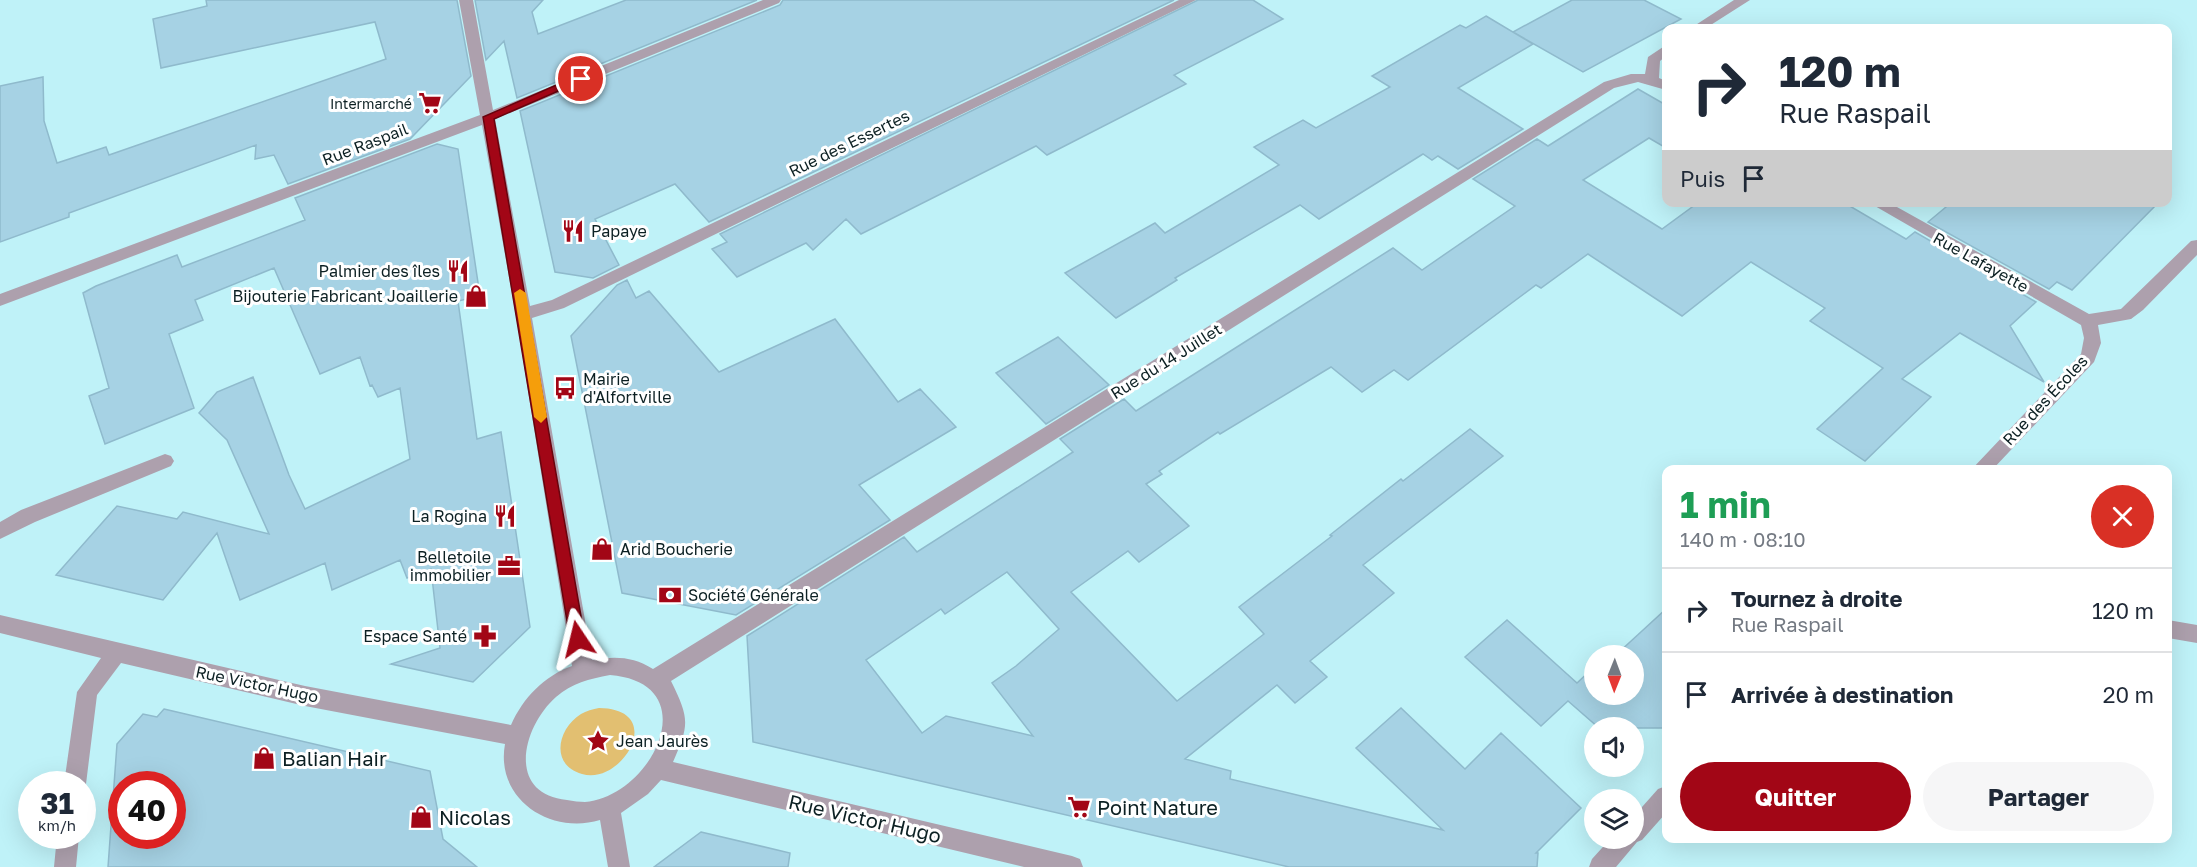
<!DOCTYPE html>
<html lang="fr">
<meta charset="utf-8">
<style>
:root{--surface:#fff;--page:#f6f6f7;--text:#1f2937;--muted:#747a83;--line:#e0e1e3;--accent:#a20616}
body{margin:0;font-family:"Golos Text",sans-serif;background:var(--page);color:var(--text);height:100vh;display:flex;flex-direction:column;font-size:22px;white-space:nowrap}
*{box-sizing:border-box;margin:0}
p{font-size:20px;color:var(--muted)}
.icon{flex:none;width:33px;height:33px;fill:none;stroke:currentColor;stroke-width:2;stroke-linecap:round;stroke-linejoin:round}
.map{position:relative;flex:1;overflow:hidden}
.drawer{position:absolute;left:1662px;top:465px;width:510px;height:378px;display:flex;flex-direction:column;background:var(--surface);border-radius:12px;box-shadow:0 6px 24px #0002}
.drawer>*{flex:none}
.hud{position:absolute;left:1662px;top:24px;width:510px;height:183px;border-radius:12px;box-shadow:0 6px 24px #0002;background:#fff;color:var(--text);overflow:hidden}
.needle{width:39px;rotate:181deg}
.tools{position:absolute;left:1584px;top:645px;display:grid;gap:12px}
.tools a{display:grid;place-items:center;width:60px;height:60px;border-radius:50%;background:var(--surface);box-shadow:0 6px 24px #0002;font-size:30px}
.speed{position:absolute;left:18px;top:771px;display:flex;gap:12px;font-size:30px;font-weight:700;text-align:center}
.speed>*{display:grid;place-content:center;width:78px;height:78px;border-radius:50%;background:var(--surface);box-shadow:0 6px 24px #0002;line-height:1}
.speed small{font-size:15px;font-weight:400}
.speed .limit{border:9px solid #d22;background:#fff;color:#111}
.pin{position:absolute;display:grid;place-items:center;width:51px;height:51px;color:#fff;margin:-26px;border:3px solid #fff;border-radius:50%;box-shadow:0 2px 6px #0007}
.me{position:absolute;width:66px;margin:-33px;rotate:350deg;stroke-linejoin:round;filter:drop-shadow(0 0 4px #0008)}
.turn{display:flex;align-items:center;gap:21px;height:126px;padding:0 18px;font-size:27px}
.turn .icon{width:78px;height:78px;stroke-width:2.5}
.turn b{display:block;font-size:42px;line-height:51px}
.then{display:flex;align-items:center;height:57px;padding:0 18px;background:#0003;gap:12px;font-size:22px}
.round{display:grid;place-items:center;flex:none;width:63px;height:63px;border-radius:32px;background:var(--page)}
.overview{display:flex;align-items:center;justify-content:space-between;height:102px;padding:0 18px}
h1{font-size:36px;font-weight:700;line-height:45px;color:#1e9e55}
.cta{display:flex;gap:12px;margin-top:auto;padding:12px 18px}
.cta a{flex:1;height:69px;border-radius:36px;background:var(--accent);color:#fff;font-size:24px;font-weight:700;line-height:69px;text-align:center}
.cta a+a{background:var(--page);color:var(--text)}
ul{padding:0;list-style:none}
li{display:flex;align-items:center;gap:18px;height:84px;padding:0 18px;border-top:2px solid var(--line)}
li div{flex:1}
li b{display:block;font-size:22px}
li em{font-style:normal}
.map>svg:first-child{display:block}
</style>
<div class="map">
<svg width="2197" height="867" viewBox="0 0 2197 867">
<rect width="100%" height="100%" fill="#bff2f8"/>
<path fill="#e2bf71" d="M599 708C668 709 622 786 582 774 550 765 557 729 581 714 586 711 593 709 599 708Z"/>
<path fill="#a6d2e4" stroke="#8fbacc" stroke-width="1.5" fill-rule="evenodd" d="M206 0H457L471 76 410 139 288 184 274 155 255 159 256 145 69 213V217L0 242V86L43 77 44 121 57 163 106 147 109 155 386 59 375 22 161 68 153 19 207 6Z
M475 0H543L532 12 538 34 626 0H757L517 98 504 41 486 60Z
M783 0H1174L709 222 675 184 595 219 619 265 593 278 555 272 520 111 780 5Z
M1198 0H1253L1283 19 1174 75 1186 84 1047 155 1036 146 861 234 846 219 813 250 806 243 737 277 712 249 727 242 720 234Z
M1572 0H1644L1681 19 1583 72 1513 32Z
M1486 16 1533 44 1458 88 1523 129 1458 169 1438 156 1432 160 1423 154 1319 219 1300 205 1175 278 1177 280 1116 318 1065 273 1155 223 1165 233 1279 165 1254 147 1303 120 1316 128 1390 87 1372 76 1460 25 1466 28Z
M1638 89 1666 105V148L1649 138 1583 180 1662 229 1699 202H1843L1906 239 1915 232 2036 302 2010 326 2044 382 1960 333 1902 379 1931 397 1865 461 1817 429 1883 368 1810 321 1825 308 1751 262 1682 316 1588 254 1541 288 1536 285 1408 380 1394 370 1362 392 1331 367 1220 434 1218 432 1159 471 1162 474 1146 484 1189 526 1139 562 1128 551 1071 592 1177 701 1264 634 1239 607 1332 536 1330 535 1401 479 1403 481 1470 429 1503 456 1363 565 1394 593 1310 661 1327 677 1295 703 1277 685 1185 759 1231 771 1230 779 1443 830 1356 748 1401 708 1465 769 1501 733 1581 808 1536 853H1538L1537 867H1289L753 742 747 636 904 537 917 552 1073 452 1060 439 1124 399 1136 411 1393 248 1422 270 1515 206 1473 179 1537 139 1548 146ZM1007 572 1059 629 1016 666 992 683 1033 736 946 716 922 733 866 660 941 609 945 614Z
M437 144 458 149 480 296 458 301 477 439 501 432 530 627 473 682 391 664 440 648 431 569 407 578 400 560 332 590 325 563 240 600 217 533 163 600 56 575 117 506 177 519 183 512 269 534 227 440 199 413 217 392 253 377 289 475 305 509 410 459 400 388 378 397 372 385 370 386 360 357 320 374 274 268 195 300 203 320 169 334 194 408 105 444 89 396 109 388 83 293 96 286 177 255 182 267 305 220 295 198Z
M1952 202H2159L2072 290 2057 282 2049 289 1928 222Z
M627 280 636 298 649 291 719 372 835 319 898 402 920 389 956 427 859 485 890 520 736 615 622 593 571 336 617 285Z
M1058 337 1109 385 1046 424 996 373Z
M1666 609V728H1599L1568 701 1541 726 1465 657 1507 620 1577 683 1594 667V694H1634V656H1607L1614 649 1618 653Z
M164 709 430 771 443 839 477 867H108L117 744 143 714 157 717ZM122 784H172V836H122Z
M701 832 790 853 788 867H654Z"/>
<g fill="none" stroke-linecap="round" stroke-linejoin="round">
<path fill="#ada0ad" fill-rule="evenodd" d="M459 0H473L493 110 763 0H781L779 3 495 119 530 306 552 300 1179 0H1196L564 308 532 318 592 660C614 656 633 656 653 669L1604 82 1631 74H1645L1648 57 1666 45V56L1660 61 1659 78 1666 81V90L1638 82 1614 88 671 681C689 718 690 724 673 762L1072 856 1080 859 1083 867H1024L661 780 648 794 621 813 630 867H608L600 820C550 835 495 799 505 744L305 706 121 663 97 695 86 784 83 792 82 784H64L77 692 101 658 0 633V615L305 686 511 725C523 698 544 676 572 666L518 328 482 125 0 306V294L480 115ZM610 675C707 683 653 796 585 802 580 802 573 801 567 800 506 794 522 727 556 697 572 683 589 679 610 675Z
M1734 0H1750L1706 28H1691Z
M1868 202H1888L2089 314 2121 309 2191 241 2197 240V255L2143 310 2131 319 2098 325 2101 343 2094 362 1992 470H1971L2081 354 2084 338 2081 325Z
M165 454 171 456 174 461 171 466 35 522 0 539V522L21 510Z
M2168 620 2197 625V643L2168 638Z
M1666 786V813L1642 840 1637 842 1616 867H1589L1592 859 1611 838H1634V816L1658 789Z
M57 836H79L76 867H54Z"/>
</g>
<path fill="#a20616" stroke="#69040e" stroke-width="1.5" d="M577 76H585L586 79 494 119 585 639 583 644 578 646 572 644 570 639 483 117Z"/>
<path fill="#f59e0b" d="M520 289 526 293 547 417 541 423 534 417 514 293Z"/>
<defs>
<g id="supermarket-bare" transform="scale(1.8)"><path d="M-6-5.5h2.5l.6 2H6L4.5 2H-2.5L-4.4-4H-6ZM-1.5 3.2a1.3 1.3 0 1 0 .1 0ZM3 3.2a1.3 1.3 0 1 0 .1 0Z" fill="#a20616" stroke="#fff" stroke-width="2.5" paint-order="stroke"/></g>
<g id="restaurant-bare" transform="scale(1.8)"><path d="M-5-6h1v4h1v-4h1v4h1v-4h1v5L-1.5 .5V6h-2V.5L-5-1ZM5-6V6H3V1.5H1.5Q1.5-4 5-6Z" fill="#a20616" stroke="#fff" stroke-width="2.5" paint-order="stroke"/></g>
<g id="shop-bare" transform="scale(1.8)"><path d="M-5-2.5h2.3a2.7 3.5 0 0 1 5.4 0H5L5.5 6h-11ZM-1.5-2.5h3a1.5 2.3 0 0 0-3 0Z" fill="#a20616" stroke="#fff" stroke-width="2.5" paint-order="stroke"/></g>
<g id="bus-bare" transform="scale(1.8)"><path d="M-5-6H5V4H4V6H2V4H-2V6H-4V4H-5ZM-3.5-4V0h7V-4ZM-3.5 1.2v1.5H-2V1.2ZM2 1.2v1.5H3.5V1.2Z" fill="#a20616" stroke="#fff" stroke-width="2.5" paint-order="stroke"/></g>
<g id="office-bare" transform="scale(1.8)"><path d="M-6-3h4V-5.5h4V-3h4V5H-6ZM-1-4.5V-3h2v-1.5ZM-6 0V1H6V0Z" fill="#a20616" stroke="#fff" stroke-width="2.5" paint-order="stroke"/></g>
<g id="bank-bare" transform="scale(1.8)"><path d="M-6-4H6V4H-6ZM0-2.3a2.3 2.3 0 1 0 0 4.6a2.3 2.3 0 1 0 0-4.6Z" fill="#a20616" stroke="#fff" stroke-width="2.5" paint-order="stroke"/></g>
<g id="pharmacy-bare" transform="scale(1.8)"><path d="M-2-6h4v4h4v4h-4v4h-4v-4h-4v-4h4Z" fill="#a20616" stroke="#fff" stroke-width="2.5" paint-order="stroke"/></g>
<g id="sight-bare" transform="scale(1.8)"><path d="M0-6L1.8-2.2L6-1.7L2.9 1.2L3.7 5.4L0 3.3L-3.7 5.4L-2.9 1.2L-6-1.7L-1.8-2.2Z" fill="#a20616" stroke="#fff" stroke-width="2.5" paint-order="stroke"/></g>
</defs>
<g fill-rule="evenodd">
<use href="#supermarket-bare" x="430" y="103"/>
<use href="#restaurant-bare" x="573" y="231"/>
<use href="#restaurant-bare" x="458" y="271"/>
<use href="#shop-bare" x="476" y="296"/>
<use href="#bus-bare" x="565" y="388"/>
<use href="#restaurant-bare" x="505" y="516"/>
<use href="#shop-bare" x="602" y="549"/>
<use href="#office-bare" x="509" y="566"/>
<use href="#bank-bare" x="670" y="595"/>
<use href="#pharmacy-bare" x="485" y="636"/>
<use href="#sight-bare" x="598" y="741"/>
<use href="#shop-bare" x="264" y="758"/>
<use href="#supermarket-bare" x="1079" y="807"/>
<use href="#shop-bare" x="421" y="817"/>
</g>
<g text-anchor="middle" dominant-baseline="central" stroke-width="6" stroke-linejoin="round" paint-order="stroke">
<g font-size="14" fill="#0c2023" stroke="#fff" text-anchor="end">
<text x="412" y="103">Intermarché</text>
</g>
<g font-size="16" fill="#0c2023" stroke="#fff">
<text transform="translate(849 143) rotate(-26)">Rue des Essertes</text>
<text transform="translate(365 144) rotate(-21)">Rue Raspail</text>
<text transform="translate(1981 262) rotate(29)">Rue Lafayette</text>
<text transform="translate(1166 361) rotate(-32)">Rue du 14 Juillet</text>
<text transform="translate(2045 400) rotate(-47)">Rue des Écoles</text>
<text transform="translate(257 684) rotate(12)">Rue Victor Hugo</text>
</g>
<g font-size="16" fill="#0c2023" stroke="#fff" text-anchor="start">
<text x="591" y="231">Papaye</text>
<text x="440" y="271" text-anchor="end">Palmier des îles</text>
<text x="458" y="296" text-anchor="end">Bijouterie Fabricant Joaillerie</text>
<text x="583" y="379">Mairie<tspan x="583" dy="18">d'Alfortville</tspan></text>
<text x="487" y="516" text-anchor="end">La Rogina</text>
<text x="620" y="549">Arid Boucherie</text>
<text x="491" y="557" text-anchor="end">Belletoile<tspan x="491" dy="18">immobilier</tspan></text>
<text x="688" y="595">Société Générale</text>
<text x="467" y="636" text-anchor="end">Espace Santé</text>
<text x="616" y="741">Jean Jaurès</text>
</g>
<g font-size="20" fill="#0c2023" stroke="#fff" text-anchor="start">
<text x="282" y="758">Balian Hair</text>
<text x="1097" y="807">Point Nature</text>
<text x="439" y="817">Nicolas</text>
</g>
<g font-size="20" fill="#0c2023" stroke="#fff">
<text transform="translate(865 818) rotate(13)">Rue Victor Hugo</text>
</g>
</g>
</svg>
<div class="tools">
<a><svg class="needle" viewBox="-14 -14 28 28"><path d="M0-13l5 13h-10z" fill="#e53935"/><path d="M0 13l5-13h-10z" fill="#747a83"/></svg></a>
<a><svg class="icon" aria-label="sound" viewBox="0 0 24 24"><path d="M4 9h4l5-4v14l-5-4H4zM17 9q2 3 0 6"/></svg></a>
<a><svg class="icon" aria-label="layers" viewBox="0 0 24 24"><path d="M12 4l9 5-9 5-9-5zM3 14l9 5 9-5"/></svg></a>
</div>
<div class="speed"><div>31<small>km/h</small></div><div class="limit">40</div></div>
<div class="pin" style="left:581px;top:79px;background:#d93025"><svg class="icon" aria-label="arrive" viewBox="0 0 24 24"><path d="M6 21V4h12l-3 4 3 4H6"/></svg></div>
<svg class="me" style="left:578px;top:639px" viewBox="-20 -20 40 40"><path d="M0-17L14 15 0 8-14 15z" fill="#a20616" stroke="#fff" stroke-width="4"/></svg>
<div class="hud">
<div class="turn"><svg class="icon" aria-label="right" viewBox="0 0 24 24"><path d="M7 20v-9h11M14 6l5 5-5 5"/></svg><div><b>120 m</b>Rue Raspail</div></div>
<div class="then">Puis<svg class="icon" aria-label="arrive" viewBox="0 0 24 24"><path d="M6 21V4h12l-3 4 3 4H6"/></svg></div>
</div>
<section class="drawer">
<div class="overview"><div><h1>1 min</h1><p>140 m · 08:10</p></div><a class="round" style="background:#d93025;color:#fff"><svg class="icon" aria-label="close" viewBox="0 0 24 24"><path d="M6 6l12 12M18 6L6 18"/></svg></a></div>
<ul>
<li><svg class="icon" aria-label="right" viewBox="0 0 24 24"><path d="M7 20v-9h11M14 6l5 5-5 5"/></svg><div><b>Tournez à droite</b><p>Rue Raspail</p></div><em>120 m</em></li>
<li><svg class="icon" aria-label="arrive" viewBox="0 0 24 24"><path d="M6 21V4h12l-3 4 3 4H6"/></svg><div><b>Arrivée à destination</b></div><em>20 m</em></li>
</ul>
<div class="cta"><a>Quitter</a><a>Partager</a></div>
</section>
</div>
